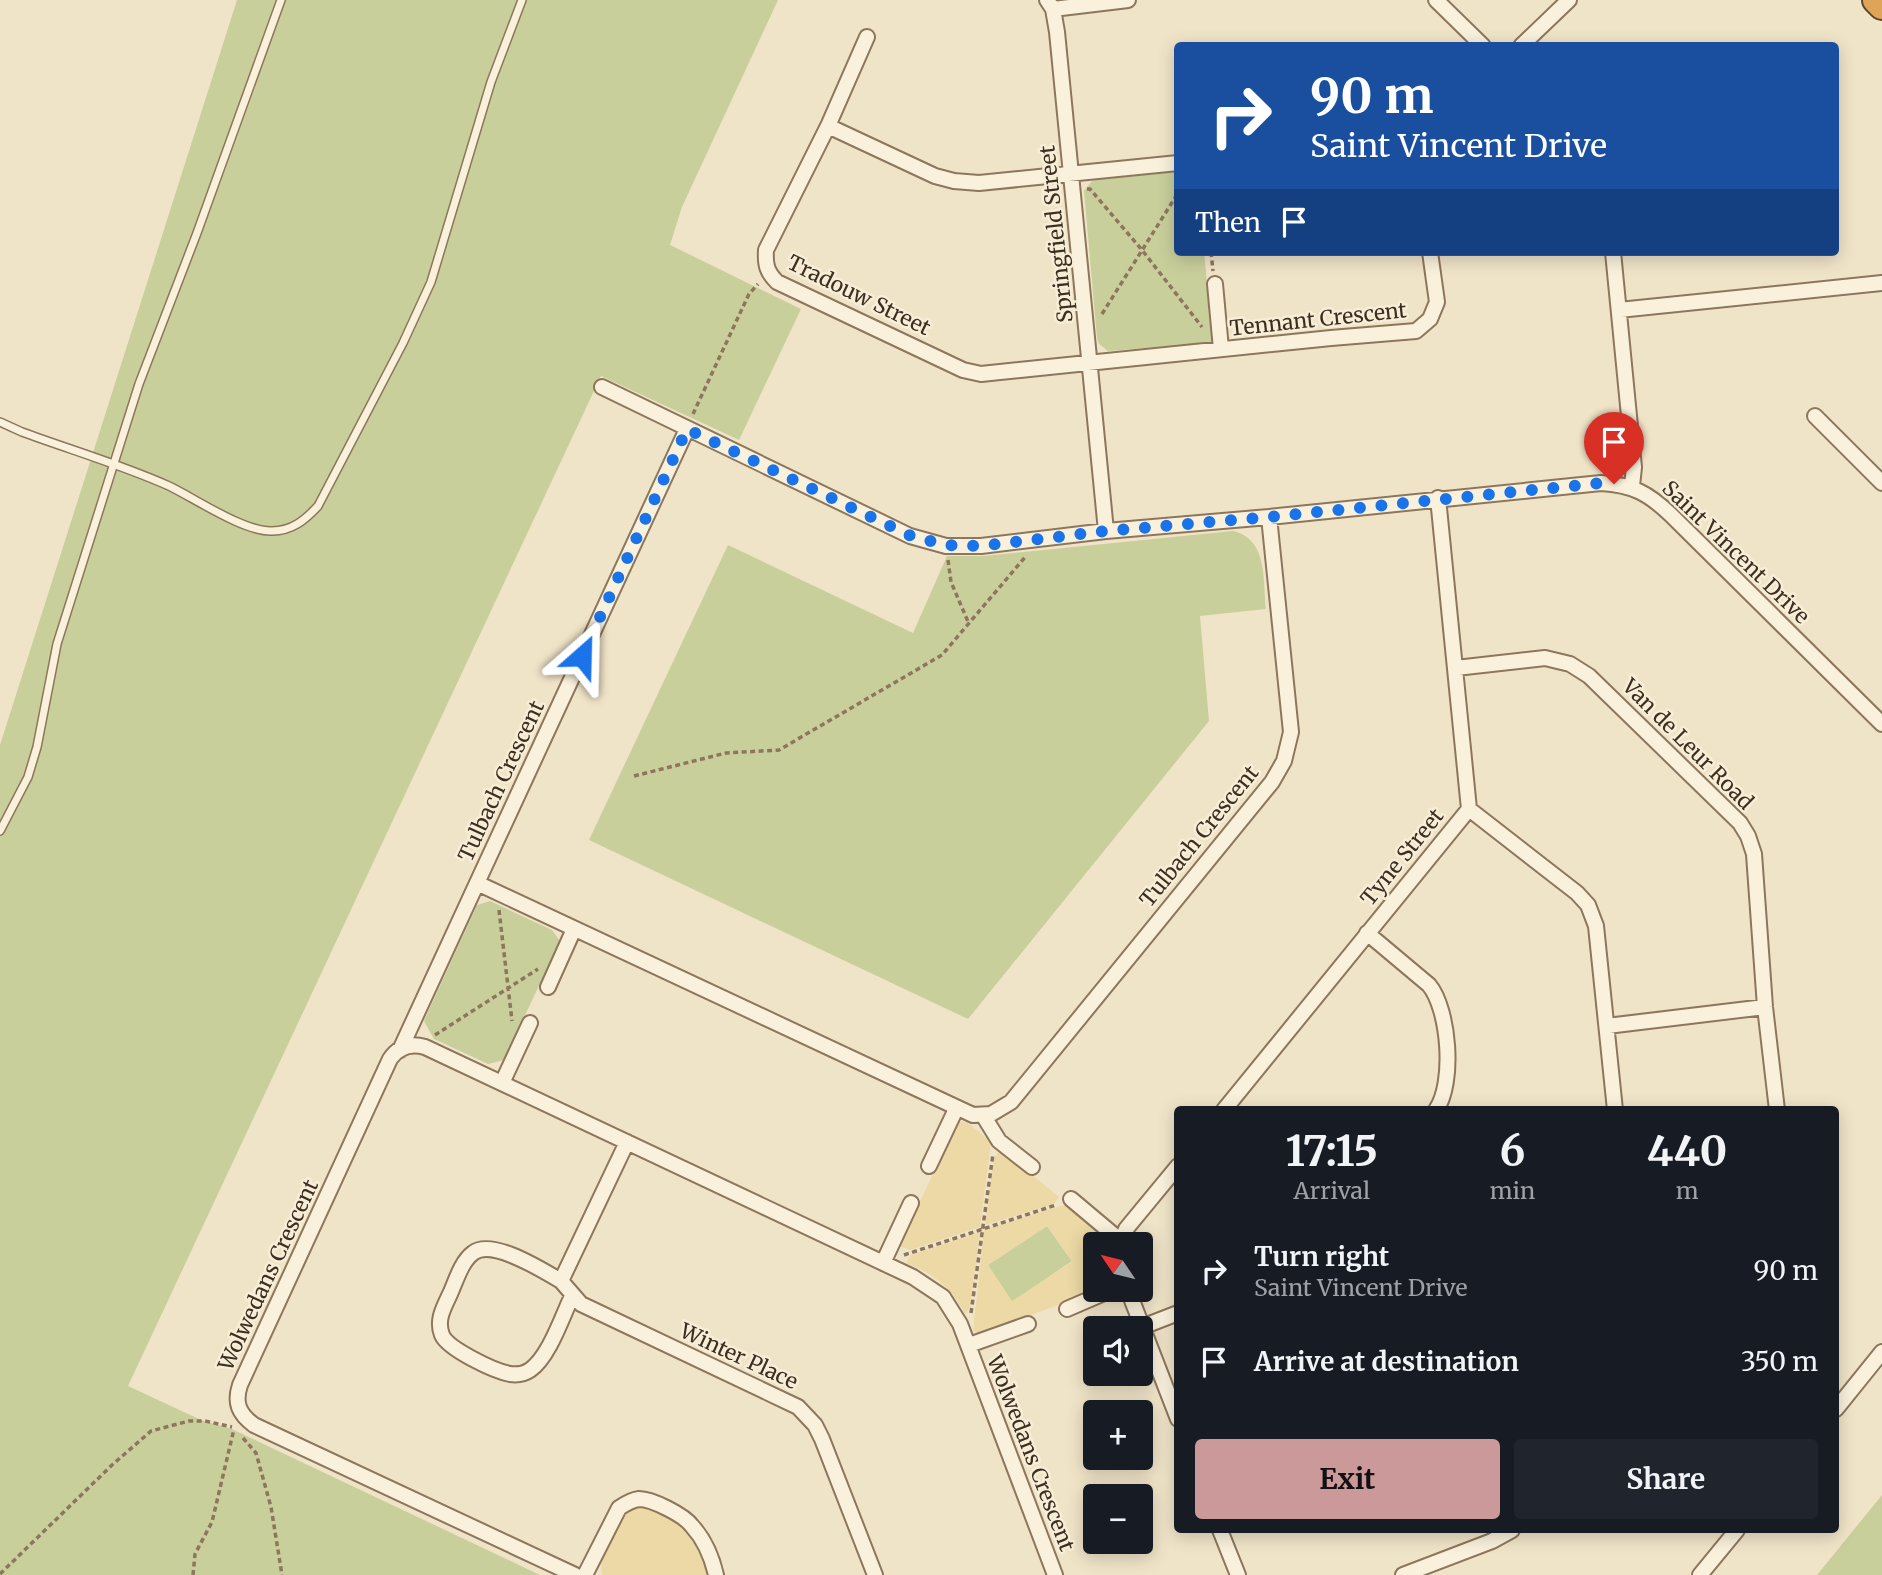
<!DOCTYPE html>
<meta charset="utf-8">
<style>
:root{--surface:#171b24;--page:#20242c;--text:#f1f3f6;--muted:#9ea1a6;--accent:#cc999b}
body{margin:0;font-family:Merriweather,serif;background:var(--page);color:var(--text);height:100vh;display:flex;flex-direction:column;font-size:26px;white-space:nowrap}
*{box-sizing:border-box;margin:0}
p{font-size:23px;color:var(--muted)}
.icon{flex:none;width:38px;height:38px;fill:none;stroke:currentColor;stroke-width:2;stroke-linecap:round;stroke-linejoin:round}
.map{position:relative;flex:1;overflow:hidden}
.details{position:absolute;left:1174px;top:1106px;width:665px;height:427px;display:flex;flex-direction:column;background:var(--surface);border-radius:7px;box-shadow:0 4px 18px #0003}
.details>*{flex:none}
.banner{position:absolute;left:1174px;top:42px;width:665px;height:214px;border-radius:7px;box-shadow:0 4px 18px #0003;background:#1a4fa0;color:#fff;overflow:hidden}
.needle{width:46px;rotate:305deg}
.buttons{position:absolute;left:1083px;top:1232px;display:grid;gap:14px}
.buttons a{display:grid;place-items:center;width:70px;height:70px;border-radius:7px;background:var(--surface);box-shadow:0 4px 18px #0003;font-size:35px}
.pin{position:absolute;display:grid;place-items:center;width:60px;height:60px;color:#fff;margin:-72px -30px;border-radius:50% 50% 50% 0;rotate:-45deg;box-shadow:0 0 7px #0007}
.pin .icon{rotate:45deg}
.me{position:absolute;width:77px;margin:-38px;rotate:25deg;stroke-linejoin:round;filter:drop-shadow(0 0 5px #0008)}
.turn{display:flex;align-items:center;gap:24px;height:147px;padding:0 21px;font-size:32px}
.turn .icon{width:91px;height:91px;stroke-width:2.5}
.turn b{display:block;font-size:49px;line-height:60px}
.then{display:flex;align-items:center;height:66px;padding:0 21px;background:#0003;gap:14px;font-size:26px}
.eta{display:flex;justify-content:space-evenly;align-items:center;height:119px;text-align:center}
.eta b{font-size:42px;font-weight:700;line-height:49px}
.primary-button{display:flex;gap:14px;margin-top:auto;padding:14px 21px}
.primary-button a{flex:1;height:80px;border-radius:7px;background:var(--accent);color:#111;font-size:28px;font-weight:700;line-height:80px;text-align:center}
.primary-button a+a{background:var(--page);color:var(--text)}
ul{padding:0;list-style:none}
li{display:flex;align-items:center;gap:21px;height:91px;padding:0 21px}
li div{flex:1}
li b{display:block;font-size:26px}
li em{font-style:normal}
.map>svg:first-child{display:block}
</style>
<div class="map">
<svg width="1882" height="1575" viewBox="0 0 1882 1575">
<rect width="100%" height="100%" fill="#f0e4c8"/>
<path fill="#c9cf9b" d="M237 0H778L682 207 670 245 801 309 739 440 601 376 128 1386 201 1420 232 1429 540 1575H0V745Z
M1178 171V252H1204L1213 343 1108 351 1099 344 1097 338 1084 191 1092 181 1099 178Z
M1233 531C1268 539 1263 580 1266 609L1200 616 1209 721 968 1019 589 840 728 545 913 633 947 556H984Z
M490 901 552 930 560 941 504 1060 488 1064 434 1039 424 1021 477 905Z
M1047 1226 1072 1261 1012 1302 988 1265Z
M1882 1495V1575H1817Z"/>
<path fill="#ecd9a5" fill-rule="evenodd" d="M958 1121 968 1123 991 1142 980 1227 910 1250 899 1246Z
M1003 1151 1059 1197 1054 1204 985 1225 994 1158 998 1153Z
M1067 1204 1107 1237 1110 1244H1096V1290H1098L981 1334 973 1331 984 1230ZM1047 1226 1072 1262 1012 1301 988 1265Z
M980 1232 970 1307 965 1314C953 1289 932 1272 906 1263L911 1255Z
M637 1507C647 1507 655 1512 663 1516 696 1532 696 1544 709 1575H602L601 1563 622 1518 626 1512Z"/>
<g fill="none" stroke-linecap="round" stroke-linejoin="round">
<g stroke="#8d765c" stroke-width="10">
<path id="service" d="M0 422 22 432C71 450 122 465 169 486 196 499 244 532 272 531 292 531 305 520 318 506L403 343 431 282 491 82 522 0
M0 831 28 777 37 747 57 644 139 384 197 233 281 0"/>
</g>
<g stroke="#8d765c" stroke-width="18">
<path id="minor" d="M1047 0 1053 9 1057 32 1106 531
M1436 0 1483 46
M1053 9 1128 0
M867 37 828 126 766 250C765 265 767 272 777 282L963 370 981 374 1000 372 1331 338 1416 331 1430 319 1437 302 1430 252
M1521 46 1569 0
M828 126 935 176 954 181 979 183 1178 163
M1613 252 1634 467 1632 486
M1215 284 1221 349
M1619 310 1882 283
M602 387 910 536 946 546H981L1106 531 1269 517 1601 483C1633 485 1648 493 1671 515L1882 724
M1815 416 1882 483
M687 429 477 883 973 1115 991 1114 1011 1102 1272 782 1284 761 1291 732 1269 517
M1456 668 1545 658 1570 664 1589 676 1740 823 1748 836 1754 854 1765 1007 1777 1110
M1469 809 1577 893 1588 905 1596 926 1615 1110
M1367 933 1429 985C1449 1009 1455 1083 1436 1110
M548 987 574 929
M1607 1026 1765 1007
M400 1050 477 883
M502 1083 530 1023
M1224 1110 1469 809 1438 498
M983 1115 999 1141 1032 1167
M627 1142 561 1281 581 1304 798 1407 815 1425 822 1439 875 1575
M929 1166 956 1109
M1071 1199 1121 1241
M1120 1244 1126 1229 1178 1166
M883 1263 911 1203
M561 1281C542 1270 492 1238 473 1253 461 1262 456 1281 450 1294 444 1307 436 1320 442 1335 448 1349 494 1371 510 1374 517 1375 524 1374 530 1370 549 1357 562 1317 572 1296
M1128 1290 1178 1419
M1067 1309 1111 1290
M1142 1327 1178 1313
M969 1345 1028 1324
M1836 1409 1882 1352
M1220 1530 1238 1575
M575 1575 254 1425C239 1414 234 1403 240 1385L390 1059C399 1046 411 1043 425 1047L913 1277 943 1297 960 1324 1055 1575
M585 1575 619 1508C625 1504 631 1500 639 1499 652 1499 684 1515 692 1526 704 1539 712 1558 716 1575
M1403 1575 1492 1541 1512 1530
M1700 1575 1737 1530"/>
</g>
<g stroke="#5b4430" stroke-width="30">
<path id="motorway" d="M1876 0 1882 6"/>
</g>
<path stroke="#8d765c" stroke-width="3.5" stroke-dasharray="5 3.5" stroke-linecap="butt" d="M1087 189H1090L1142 250 1202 327
M1211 252 1213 271
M1102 314 1178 193
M693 414 749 294 758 284
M948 560 951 582 969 624
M634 776 726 753 779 750 942 655 1026 556
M499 910 512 1021
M435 1035 538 969
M904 1255 1056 1205
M971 1313 993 1154
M243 1438 256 1453 271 1507 282 1575
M0 1574 112 1465 151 1431 189 1421H205L232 1427
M193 1575 195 1554 212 1522 234 1429"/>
<use href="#service" stroke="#faf1dc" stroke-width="7"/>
<use href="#minor" stroke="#faf1dc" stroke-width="14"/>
<use href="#motorway" stroke="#e0a458" stroke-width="26"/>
</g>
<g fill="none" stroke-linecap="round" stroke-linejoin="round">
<path stroke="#1a73e8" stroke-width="12" stroke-dasharray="0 21.6" d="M582 656 687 429 911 536 946 545 981 546 1106 531 1269 517 1601 483 1614 484"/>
</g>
<g text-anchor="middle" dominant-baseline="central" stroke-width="5" stroke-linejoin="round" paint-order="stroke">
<g font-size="21" fill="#3d2e20" stroke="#f7eed8">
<text transform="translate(1056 234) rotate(-96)">Springfield Street</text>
<text transform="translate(859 295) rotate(26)">Tradouw Street</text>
<text transform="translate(1318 319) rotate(-6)">Tennant Crescent</text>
<text transform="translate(1736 552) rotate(44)">Saint Vincent Drive</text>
<text transform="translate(1688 744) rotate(45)">Van de Leur Road</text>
<text transform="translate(501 781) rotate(-65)">Tulbach Crescent</text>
<text transform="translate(1199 836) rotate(-51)">Tulbach Crescent</text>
<text transform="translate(1402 857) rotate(-51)">Tyne Street</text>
<text transform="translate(268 1275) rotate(-65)">Wolwedans Crescent</text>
<text transform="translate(739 1356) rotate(25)">Winter Place</text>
<text transform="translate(1031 1453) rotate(69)">Wolwedans Crescent</text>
</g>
</g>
</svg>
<div class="buttons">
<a><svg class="needle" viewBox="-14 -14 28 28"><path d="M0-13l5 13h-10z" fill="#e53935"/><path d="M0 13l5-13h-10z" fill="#9ea1a6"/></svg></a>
<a><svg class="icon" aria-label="sound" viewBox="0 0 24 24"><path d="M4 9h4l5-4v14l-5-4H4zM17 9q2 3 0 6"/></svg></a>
<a>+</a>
<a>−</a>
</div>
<div class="pin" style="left:1614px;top:484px;background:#d93025"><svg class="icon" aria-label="arrive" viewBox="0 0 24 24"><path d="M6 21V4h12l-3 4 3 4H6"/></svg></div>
<svg class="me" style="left:582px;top:656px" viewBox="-20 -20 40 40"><path d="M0-17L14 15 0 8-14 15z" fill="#1a73e8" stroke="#fff" stroke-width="4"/></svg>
<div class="banner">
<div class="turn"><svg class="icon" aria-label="right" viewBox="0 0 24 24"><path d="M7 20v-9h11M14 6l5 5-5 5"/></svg><div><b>90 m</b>Saint Vincent Drive</div></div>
<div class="then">Then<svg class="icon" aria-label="arrive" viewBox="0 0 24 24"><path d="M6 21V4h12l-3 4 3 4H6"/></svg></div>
</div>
<section class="details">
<div class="eta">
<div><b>17:15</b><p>Arrival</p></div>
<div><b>6</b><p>min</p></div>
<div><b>440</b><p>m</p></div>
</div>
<ul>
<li><svg class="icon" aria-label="right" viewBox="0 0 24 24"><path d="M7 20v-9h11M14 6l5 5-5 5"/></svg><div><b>Turn right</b><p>Saint Vincent Drive</p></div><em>90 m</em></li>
<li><svg class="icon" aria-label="arrive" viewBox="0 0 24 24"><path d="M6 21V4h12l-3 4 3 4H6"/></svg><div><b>Arrive at destination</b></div><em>350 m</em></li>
</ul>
<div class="primary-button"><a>Exit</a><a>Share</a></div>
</section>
</div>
